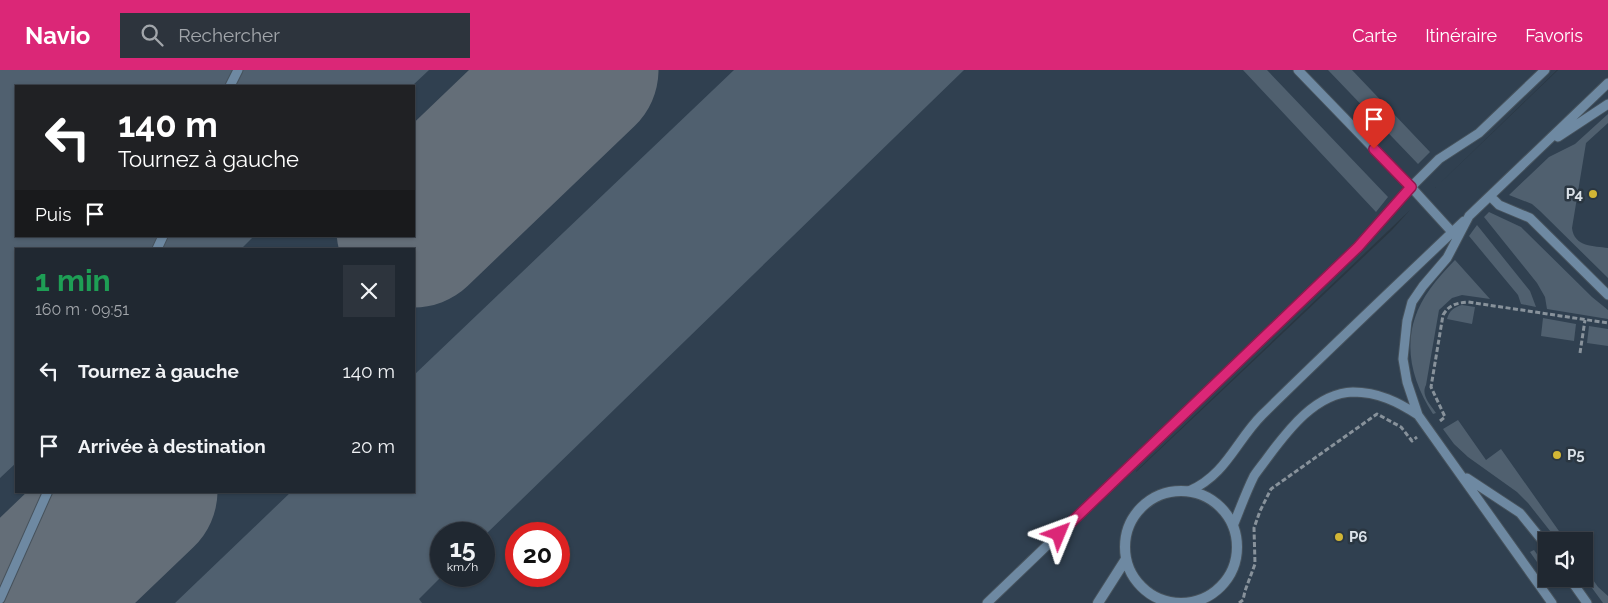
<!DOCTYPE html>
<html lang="fr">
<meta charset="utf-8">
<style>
:root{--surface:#202831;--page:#2d343d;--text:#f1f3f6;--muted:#a2a6ab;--line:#3d444d;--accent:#db2777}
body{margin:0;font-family:Raleway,sans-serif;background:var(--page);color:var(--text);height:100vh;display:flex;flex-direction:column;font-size:19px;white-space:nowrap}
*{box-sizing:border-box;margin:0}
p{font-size:16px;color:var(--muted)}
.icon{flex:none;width:28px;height:28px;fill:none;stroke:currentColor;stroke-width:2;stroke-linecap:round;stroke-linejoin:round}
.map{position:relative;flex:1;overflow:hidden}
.side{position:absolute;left:15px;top:178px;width:400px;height:245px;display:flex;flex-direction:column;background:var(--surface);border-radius:0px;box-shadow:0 1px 4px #0004,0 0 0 1px var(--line)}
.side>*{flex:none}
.banner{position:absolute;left:15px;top:15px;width:400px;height:152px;border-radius:0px;box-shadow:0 1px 4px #0004,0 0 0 1px var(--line);background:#202124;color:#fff;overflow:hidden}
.controls{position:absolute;left:1538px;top:462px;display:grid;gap:10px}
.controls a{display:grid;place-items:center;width:55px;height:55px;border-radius:0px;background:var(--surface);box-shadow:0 1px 4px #0004,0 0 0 1px var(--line);font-size:25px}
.speed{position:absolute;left:430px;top:452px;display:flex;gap:10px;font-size:25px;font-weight:700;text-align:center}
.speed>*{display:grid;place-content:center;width:65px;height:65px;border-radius:50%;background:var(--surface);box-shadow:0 1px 4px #0004,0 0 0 1px var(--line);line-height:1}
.speed small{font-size:12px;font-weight:400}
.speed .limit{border:8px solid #d22;background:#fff;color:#111}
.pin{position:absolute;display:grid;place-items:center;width:42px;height:42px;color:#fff;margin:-51px -21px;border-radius:50% 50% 50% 0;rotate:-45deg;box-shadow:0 0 5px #0007}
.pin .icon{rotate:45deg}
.me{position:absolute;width:55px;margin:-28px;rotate:46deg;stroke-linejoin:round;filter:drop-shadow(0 0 4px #0008)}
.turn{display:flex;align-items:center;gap:18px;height:105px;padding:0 20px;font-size:22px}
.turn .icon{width:65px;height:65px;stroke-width:2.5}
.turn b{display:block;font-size:35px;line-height:42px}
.then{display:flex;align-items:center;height:48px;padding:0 20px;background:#0003;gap:10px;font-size:19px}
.round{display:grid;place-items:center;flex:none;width:52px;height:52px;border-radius:0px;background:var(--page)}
.head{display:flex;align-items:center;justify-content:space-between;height:85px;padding:0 20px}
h1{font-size:30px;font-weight:700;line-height:38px;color:#1e9e55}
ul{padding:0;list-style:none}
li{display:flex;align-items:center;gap:15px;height:75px;padding:0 20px}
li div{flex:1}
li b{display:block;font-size:19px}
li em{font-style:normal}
header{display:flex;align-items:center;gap:30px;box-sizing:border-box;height:70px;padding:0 25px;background:var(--accent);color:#fff}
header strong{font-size:24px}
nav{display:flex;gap:28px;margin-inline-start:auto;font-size:18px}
.search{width:350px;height:45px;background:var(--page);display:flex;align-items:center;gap:12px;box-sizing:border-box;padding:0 18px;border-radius:0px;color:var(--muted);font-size:19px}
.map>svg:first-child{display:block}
</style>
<header>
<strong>Navio</strong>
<div class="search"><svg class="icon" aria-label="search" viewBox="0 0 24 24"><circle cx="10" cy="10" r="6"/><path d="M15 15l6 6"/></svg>Rechercher</div>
<nav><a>Carte</a><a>Itinéraire</a><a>Favoris</a></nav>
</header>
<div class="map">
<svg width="1608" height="533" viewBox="0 0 1608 533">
<rect width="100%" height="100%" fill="#2a3641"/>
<path fill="#304050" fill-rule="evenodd" d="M0 0H1557L1435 118 1558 0H1608V533H0ZM16 16H414V166H16ZM1410 140 1392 160 1136 402V401ZM16 179H414V421H16ZM441 464H484V506H441ZM516 464H559V506H516ZM1546 471H1584V509H1546Z"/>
<path fill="#50606f" d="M0 0H429L412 16H16V166H254L241 179H16V393L0 408Z
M734 0H964L484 466V464H441V506H442L419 529 422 533H175L292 421H414V305Z
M1243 0H1267L1388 127 1376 142Z
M1328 0H1352L1430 82 1418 94Z
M1608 44V53L1586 73 1572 158C1574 177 1594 176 1608 178V208L1540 141 1532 134 1509 125 1549 87 1575 74Z
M1489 142 1521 157 1592 227 1608 240V249L1547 239 1545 227 1537 213 1484 147Z
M1477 155 1530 221 1536 237 1521 234 1518 225 1469 166Z
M1455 190 1490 229 1462 225 1452 228 1439 240 1426 315C1421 325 1429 333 1436 343L1433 344C1407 304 1400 260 1430 219 1437 209 1446 199 1455 190Z
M1462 235 1475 237 1472 254 1447 249C1449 241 1454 237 1462 235Z
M1543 248 1576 254 1574 271 1541 266Z
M1589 256 1608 259V276L1587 273Z
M1458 350 1486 390 1501 379 1566 471H1558L1528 433 1517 422 1468 387 1454 374 1443 359Z
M1534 480 1546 497V505L1530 482Z
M1584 497 1598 517 1608 526V533H1603L1584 507Z"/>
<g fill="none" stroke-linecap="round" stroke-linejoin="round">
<path stroke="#646e78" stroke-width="155" d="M414 160 581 0
M23 533 140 421"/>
<g stroke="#46525c" stroke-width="11">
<path id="service" d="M1298 0 1411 117 1452 162
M230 16 238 0
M1558 67 1608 34
M1490 126 1499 135 1530 148 1608 225
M157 179 163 166
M1467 408 1520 443 1546 475
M1189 421C1226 405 1236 371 1262 345 1328 280 1396 216 1464 151
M1233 456C1240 439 1246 422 1254 406 1258 400 1263 394 1268 387 1288 360 1316 323 1353 322 1378 322 1398 332 1418 345
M1570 509 1587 533
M0 529 48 421
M987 533 1358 177 1411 117 1439 89 1479 63 1545 0
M1552 533 1418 345 1407 312 1403 289 1407 251 1412 232 1423 216 1447 188 1469 146 1608 13"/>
</g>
<g stroke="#46525c" stroke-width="12">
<path id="tertiary" d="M1125 477a56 56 0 1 1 112 0a56 56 0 1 1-112 0Z
M1098 533 1126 489"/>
</g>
<path stroke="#88929b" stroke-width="3" stroke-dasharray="5 2.5" stroke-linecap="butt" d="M1580 283 1585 250
M1440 351 1445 347 1431 317 1443 245C1449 235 1456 233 1468 232L1608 253
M1239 533 1243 530 1245 521 1255 494 1254 458 1260 441 1271 419 1377 344 1401 357 1412 371 1417 367"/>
<use href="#service" stroke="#6e89a2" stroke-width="9"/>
<use href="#tertiary" stroke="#6e89a2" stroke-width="10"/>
</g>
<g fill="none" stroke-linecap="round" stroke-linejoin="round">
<g stroke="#8e194d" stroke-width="12">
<path id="route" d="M1059 464 1358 177 1411 117 1374 79"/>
</g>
<use href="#route" stroke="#db2777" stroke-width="9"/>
</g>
<g fill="#d2b635" stroke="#2a3641" stroke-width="2">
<circle cx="1593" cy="124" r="5"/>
<circle cx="1557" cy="385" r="5"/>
<circle cx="1339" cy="467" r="5"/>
</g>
<g text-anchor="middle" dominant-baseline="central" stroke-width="5" stroke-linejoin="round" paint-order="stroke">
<g font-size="15" font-weight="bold" fill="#dbe2e9" stroke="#2a3641" text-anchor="start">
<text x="1583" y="124" text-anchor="end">P4</text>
<text x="1567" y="385">P5</text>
<text x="1349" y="467">P6</text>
</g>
</g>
</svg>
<div class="controls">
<a><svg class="icon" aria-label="sound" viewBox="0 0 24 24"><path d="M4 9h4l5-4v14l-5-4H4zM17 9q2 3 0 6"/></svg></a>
</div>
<div class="speed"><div>15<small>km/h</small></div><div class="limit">20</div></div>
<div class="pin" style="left:1374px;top:79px;background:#d93025"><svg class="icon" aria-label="arrive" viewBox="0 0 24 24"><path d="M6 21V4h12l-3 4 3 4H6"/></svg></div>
<svg class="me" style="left:1059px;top:464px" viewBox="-20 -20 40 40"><path d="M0-17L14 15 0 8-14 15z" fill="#db2777" stroke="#fff" stroke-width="4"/></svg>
<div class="banner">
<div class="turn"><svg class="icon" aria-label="left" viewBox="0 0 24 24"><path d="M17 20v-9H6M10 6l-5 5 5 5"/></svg><div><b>140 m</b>Tournez à gauche</div></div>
<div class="then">Puis<svg class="icon" aria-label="arrive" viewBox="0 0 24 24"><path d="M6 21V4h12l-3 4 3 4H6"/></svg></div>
</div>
<section class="side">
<div class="head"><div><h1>1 min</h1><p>160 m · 09:51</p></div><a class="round"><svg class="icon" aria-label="close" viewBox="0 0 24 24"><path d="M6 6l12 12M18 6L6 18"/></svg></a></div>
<ul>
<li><svg class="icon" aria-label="left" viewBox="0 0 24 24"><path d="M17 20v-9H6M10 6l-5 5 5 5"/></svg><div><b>Tournez à gauche</b></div><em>140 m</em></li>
<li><svg class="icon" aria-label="arrive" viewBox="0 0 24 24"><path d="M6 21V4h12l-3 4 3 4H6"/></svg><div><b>Arrivée à destination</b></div><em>20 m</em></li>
</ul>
</section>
</div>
